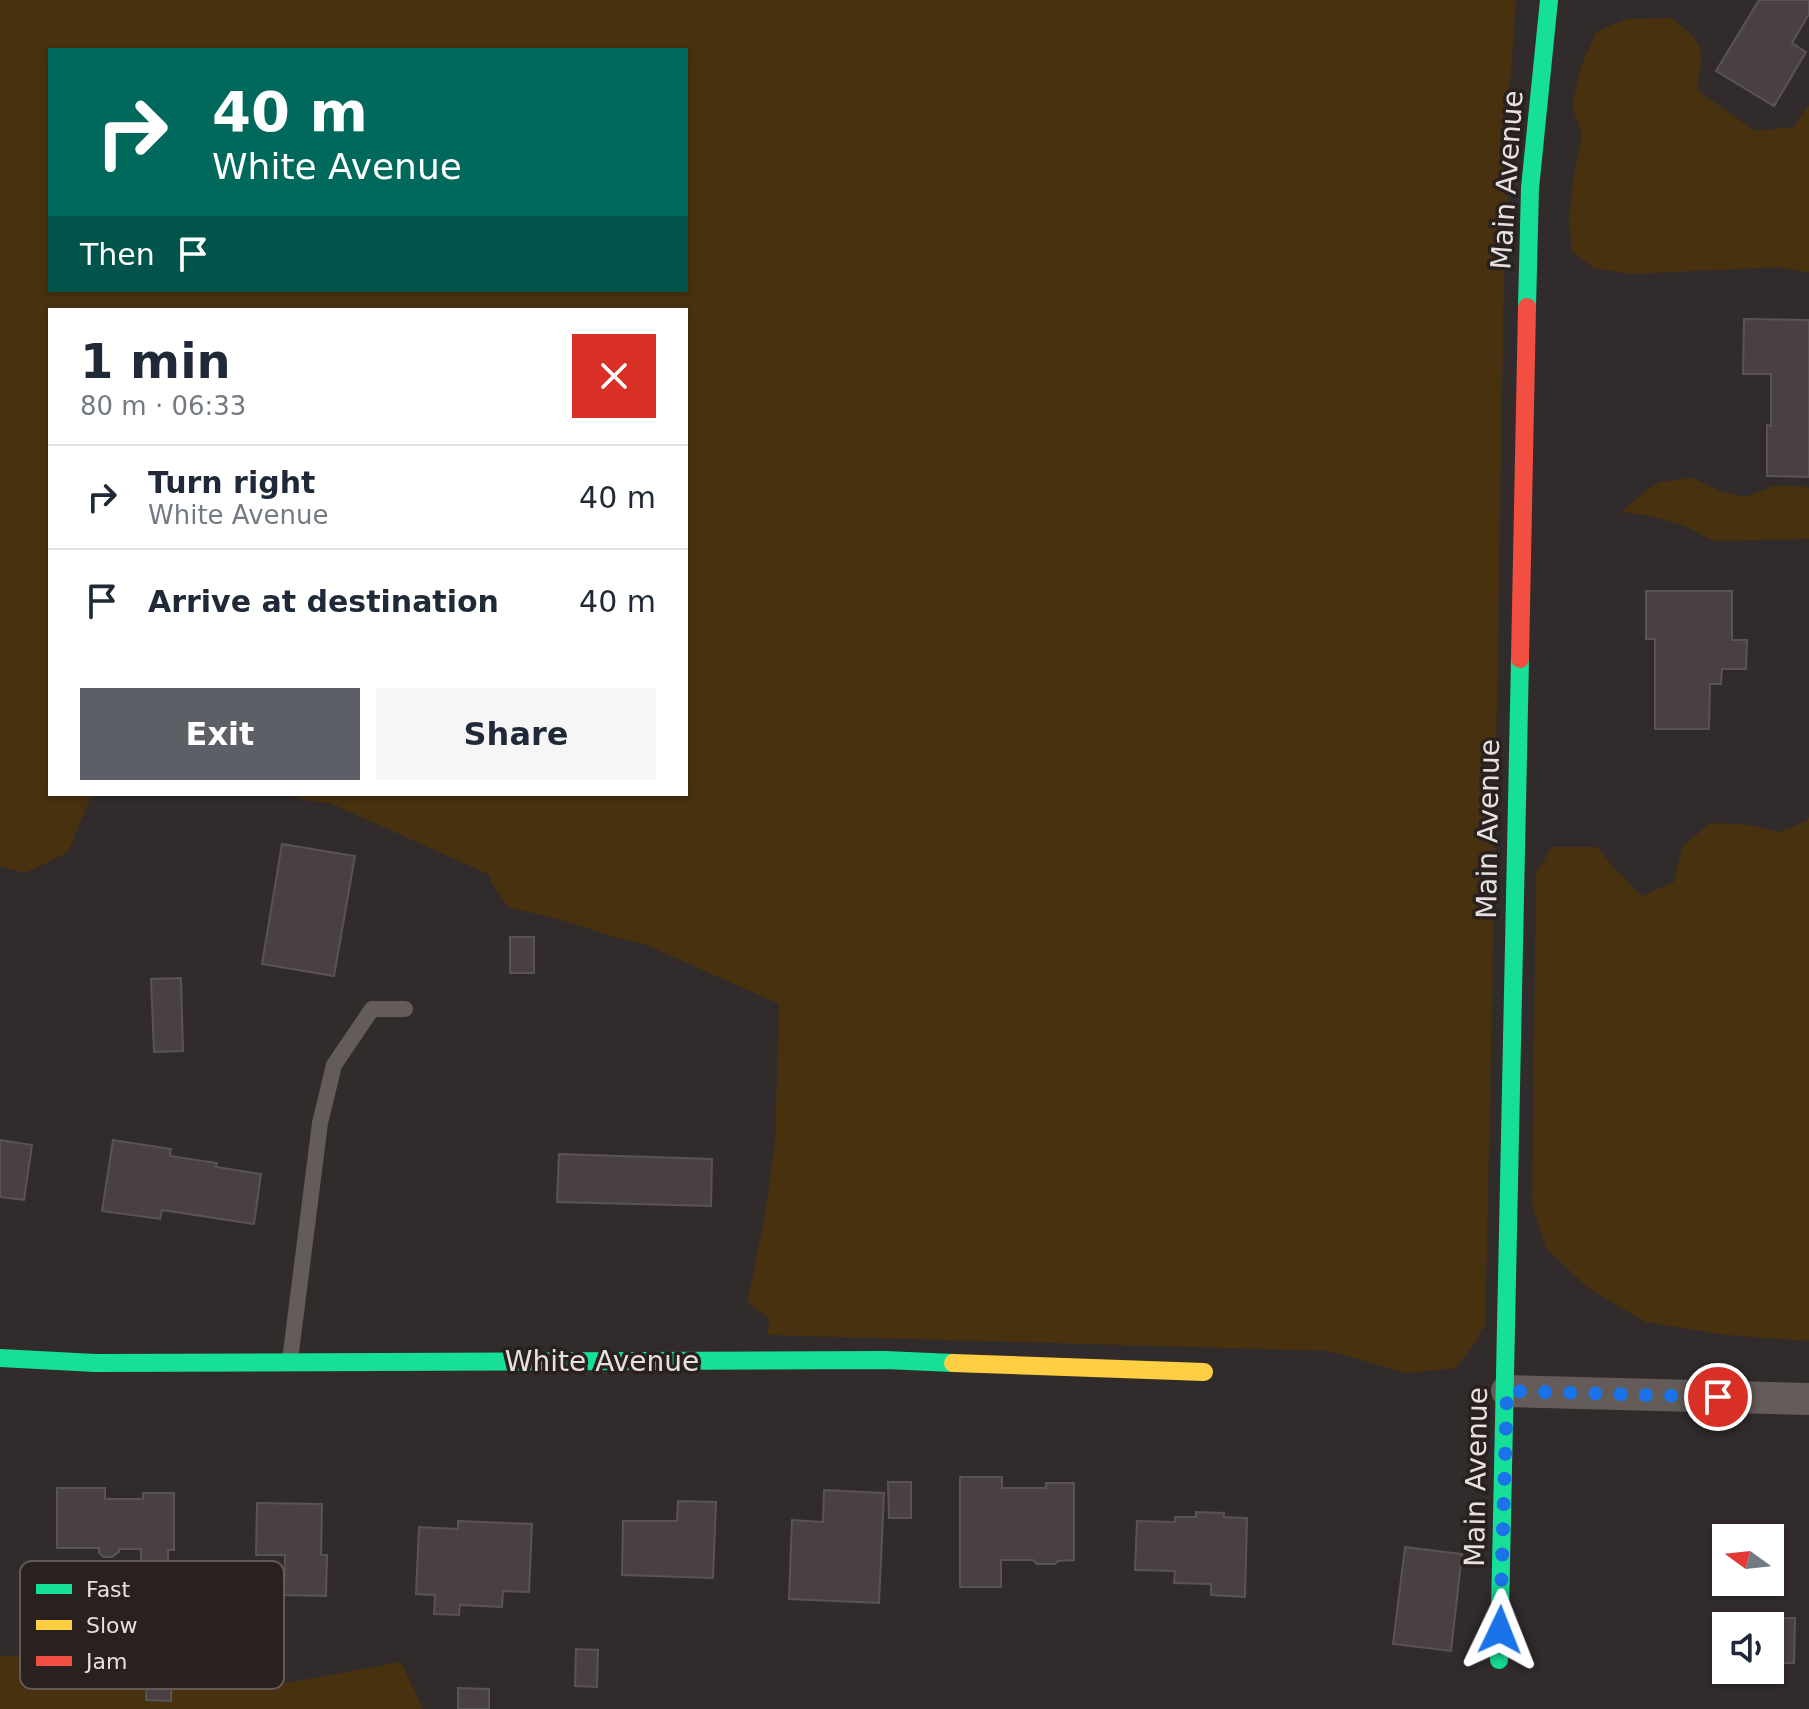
<!DOCTYPE html>
<meta charset="utf-8">
<style>
:root{--surface:#fff;--page:#f6f6f7;--text:#1f2937;--muted:#747a83;--line:#e0e1e3;--accent:#5c5f66}
body{margin:0;font-family:"DejaVu Sans",sans-serif;background:var(--page);color:var(--text);height:100vh;display:flex;flex-direction:column;font-size:30px;white-space:nowrap}
*{box-sizing:border-box;margin:0}
p{font-size:26px;color:var(--muted)}
.icon{flex:none;width:44px;height:44px;fill:none;stroke:currentColor;stroke-width:2;stroke-linecap:round;stroke-linejoin:round}
.map{position:relative;flex:1;overflow:hidden}
.drawer{position:absolute;left:48px;top:308px;width:640px;height:488px;display:flex;flex-direction:column;background:var(--surface);border-radius:0px;box-shadow:0 2px 6px #0004}
.drawer>*{flex:none}
.hud{position:absolute;left:48px;top:48px;width:640px;height:244px;border-radius:0px;box-shadow:0 2px 6px #0004;background:#00695c;color:#fff;overflow:hidden}
.needle{width:52px;rotate:285deg}
.buttons{position:absolute;left:1712px;top:1524px;display:grid;gap:16px}
.buttons a{display:grid;place-items:center;width:72px;height:72px;border-radius:0px;background:var(--surface);box-shadow:0 2px 6px #0004;font-size:40px}
.pin{position:absolute;display:grid;place-items:center;width:68px;height:68px;color:#fff;margin:-34px;border:4px solid #fff;border-radius:50%;box-shadow:0 2px 8px #0007}
.me{position:absolute;width:88px;margin:-44px;rotate:2deg;stroke-linejoin:round;filter:drop-shadow(0 0 6px #0008)}
.turn{display:flex;align-items:center;gap:28px;height:168px;padding:0 32px;font-size:36px}
.turn .icon{width:104px;height:104px;stroke-width:2.5}
.turn b{display:block;font-size:56px;line-height:68px}
.then{display:flex;align-items:center;height:76px;padding:0 32px;background:#0003;gap:16px;font-size:30px}
.round{display:grid;place-items:center;flex:none;width:84px;height:84px;border-radius:0px;background:var(--page)}
.summary{display:flex;align-items:center;justify-content:space-between;height:136px;padding:0 32px}
h1{font-size:48px;font-weight:600;line-height:60px}
.button{display:flex;gap:16px;margin-top:auto;padding:16px 32px}
.button a{flex:1;height:92px;border-radius:0px;background:var(--accent);color:#fff;font-size:32px;font-weight:600;line-height:92px;text-align:center}
.button a+a{background:var(--page);color:var(--text)}
ul{padding:0;list-style:none}
li{display:flex;align-items:center;gap:24px;height:104px;padding:0 32px;border-top:2px solid var(--line)}
li div{flex:1}
li b{display:block;font-size:30px}
li em{font-style:normal}
.map>svg:first-child{display:block}
</style>
<div class="map">
<svg width="1809" height="1709" viewBox="0 0 1809 1709">
<rect width="100%" height="100%" fill="#312c2b"/>
<path fill="#47310f" fill-rule="evenodd" d="M0 0H1516L1504 166 1510 167 1504 273 1491 1063 1485 1326 1479 1333 1480 1336 1456 1368 1404 1373 1331 1351 768 1335 769 1318 747 1303 764 1221 775 1143 779 1004 644 944 625 940 557 919 508 907 491 882 490 875 330 803 304 800 293 794H686V310H50V794H92L68 852 25 873 0 866ZM50 50H686V290H50Z
M1672 18C1707 47 1703 47 1697 90L1755 131 1794 127 1809 105V273L1780 267 1632 274 1594 268 1572 252 1569 221 1573 180 1582 134 1572 107 1581 66 1597 31 1627 19Z
M1692 478 1720 491 1744 497 1774 486H1800L1809 488V539L1716 541C1705 538 1697 531 1686 527 1666 519 1643 514 1621 512L1641 495 1660 482Z
M1809 816V1341L1727 1335 1645 1322 1588 1288 1546 1248 1532 1205 1536 873 1552 847H1597L1616 870 1642 896 1674 882 1682 847 1710 823 1750 825 1779 832 1807 821Z
M57 1638 154 1639 192 1666 275 1685 401 1662 423 1709H0V1655L17 1657Z"/>
<path fill="#4a4042" stroke="#595454" stroke-width="2" d="M1759 0H1809V14L1792 43 1806 52 1774 106 1716 71Z
M1744 319 1809 320V477L1767 476V425L1771 426V374H1743Z
M1646 591H1732V640H1747L1746 669H1722L1721 684H1710L1709 729H1655V639H1646Z
M282 844 355 856 334 976 262 964Z
M510 937H534V973H510Z
M181 978 183 1051 154 1052 151 979Z
M0 1140 32 1145 24 1200 0 1197Z
M113 1140 171 1149 170 1156 217 1163 216 1167 261 1174 254 1224 162 1210 160 1219 102 1211Z
M559 1154 712 1159 711 1206 557 1202Z
M960 1477H1002V1488H1046V1483H1074V1560L1058 1561 1055 1564H1037L1033 1560H1001V1587H960Z
M888 1482H911V1518H889Z
M57 1488H105V1499H143V1493H174V1550H168V1574H141V1549H119V1552L112 1557H104L99 1553V1548H57Z
M824 1490 884 1493 879 1603 789 1599 792 1520 823 1522Z
M678 1501 716 1502 713 1578 622 1575 623 1521H677Z
M257 1503 322 1504 321 1555H327L326 1596 284 1595 285 1555H256Z
M1196 1512 1224 1513V1517L1247 1518 1245 1597 1211 1595V1584L1174 1583 1175 1571 1135 1570 1137 1521 1175 1522V1517H1196Z
M458 1521 532 1524 529 1592 503 1591 502 1607 460 1605 459 1615 434 1614 435 1595 416 1594 419 1527 458 1529Z
M1405 1547 1462 1554 1451 1651 1393 1644Z
M1760 1618H1795L1794 1663H1770V1626H1759Z
M576 1649 598 1650 597 1687 575 1686Z
M147 1666H172L171 1701 146 1700Z
M458 1688 489 1689V1709H458Z"/>
<g fill="none" stroke-linecap="round" stroke-linejoin="round">
<path stroke="#635c59" stroke-width="16" d="M290 1360 320 1123 334 1065 372 1009H405"/>
<path stroke="#635c59" stroke-width="32" d="M1507 1391 1809 1399"/>
<path stroke="#16e098" stroke-width="18" d="M1527 307 1530 188 1549 0
M0 1358 95 1363 885 1360 953 1363
M1499 1660C1509 1327 1513 993 1520 659"/>
<path stroke="#ffcf43" stroke-width="18" d="M953 1363 1204 1372"/>
<path stroke="#f24e42" stroke-width="18" d="M1520 659 1527 307"/>
</g>
<g fill="none" stroke-linecap="round" stroke-linejoin="round">
<path stroke="#1a73e8" stroke-width="14" stroke-dasharray="0 25.2" d="M1500 1630 1507 1391 1718 1397"/>
</g>
<g text-anchor="middle" dominant-baseline="central" stroke-width="7" stroke-linejoin="round" paint-order="stroke">
<g font-size="28" fill="#e6e0df" stroke="#292120">
<text transform="translate(1507 180) rotate(-86)">Main Avenue</text>
<text transform="translate(1488 829) rotate(-89)">Main Avenue</text>
<text x="602" y="1361">White Avenue</text>
<text transform="translate(1476 1477) rotate(-89)">Main Avenue</text>
</g>
</g>
<rect x="20" y="1561" width="264" height="128" rx="12" fill="#292120" stroke="#625a59" stroke-width="2"/>
<rect x="36" y="1584" width="36" height="10" fill="#16e098"/>
<rect x="36" y="1620" width="36" height="10" fill="#ffcf43"/>
<rect x="36" y="1656" width="36" height="10" fill="#f24e42"/>
<g font-size="22" fill="#e6e0df">
<text x="86" y="1597">Fast</text>
<text x="86" y="1633">Slow</text>
<text x="86" y="1669">Jam</text>
</g>
</svg>
<div class="buttons">
<a><svg class="needle" viewBox="-14 -14 28 28"><path d="M0-13l5 13h-10z" fill="#e53935"/><path d="M0 13l5-13h-10z" fill="#747a83"/></svg></a>
<a><svg class="icon" aria-label="sound" viewBox="0 0 24 24"><path d="M4 9h4l5-4v14l-5-4H4zM17 9q2 3 0 6"/></svg></a>
</div>
<div class="pin" style="left:1718px;top:1397px;background:#d93025"><svg class="icon" aria-label="arrive" viewBox="0 0 24 24"><path d="M6 21V4h12l-3 4 3 4H6"/></svg></div>
<svg class="me" style="left:1500px;top:1630px" viewBox="-20 -20 40 40"><path d="M0-17L14 15 0 8-14 15z" fill="#1a73e8" stroke="#fff" stroke-width="4"/></svg>
<div class="hud">
<div class="turn"><svg class="icon" aria-label="right" viewBox="0 0 24 24"><path d="M7 20v-9h11M14 6l5 5-5 5"/></svg><div><b>40 m</b>White Avenue</div></div>
<div class="then">Then<svg class="icon" aria-label="arrive" viewBox="0 0 24 24"><path d="M6 21V4h12l-3 4 3 4H6"/></svg></div>
</div>
<section class="drawer">
<div class="summary"><div><h1>1 min</h1><p>80 m · 06:33</p></div><a class="round" style="background:#d93025;color:#fff"><svg class="icon" aria-label="close" viewBox="0 0 24 24"><path d="M6 6l12 12M18 6L6 18"/></svg></a></div>
<ul>
<li><svg class="icon" aria-label="right" viewBox="0 0 24 24"><path d="M7 20v-9h11M14 6l5 5-5 5"/></svg><div><b>Turn right</b><p>White Avenue</p></div><em>40 m</em></li>
<li><svg class="icon" aria-label="arrive" viewBox="0 0 24 24"><path d="M6 21V4h12l-3 4 3 4H6"/></svg><div><b>Arrive at destination</b></div><em>40 m</em></li>
</ul>
<div class="button"><a>Exit</a><a>Share</a></div>
</section>
</div>
